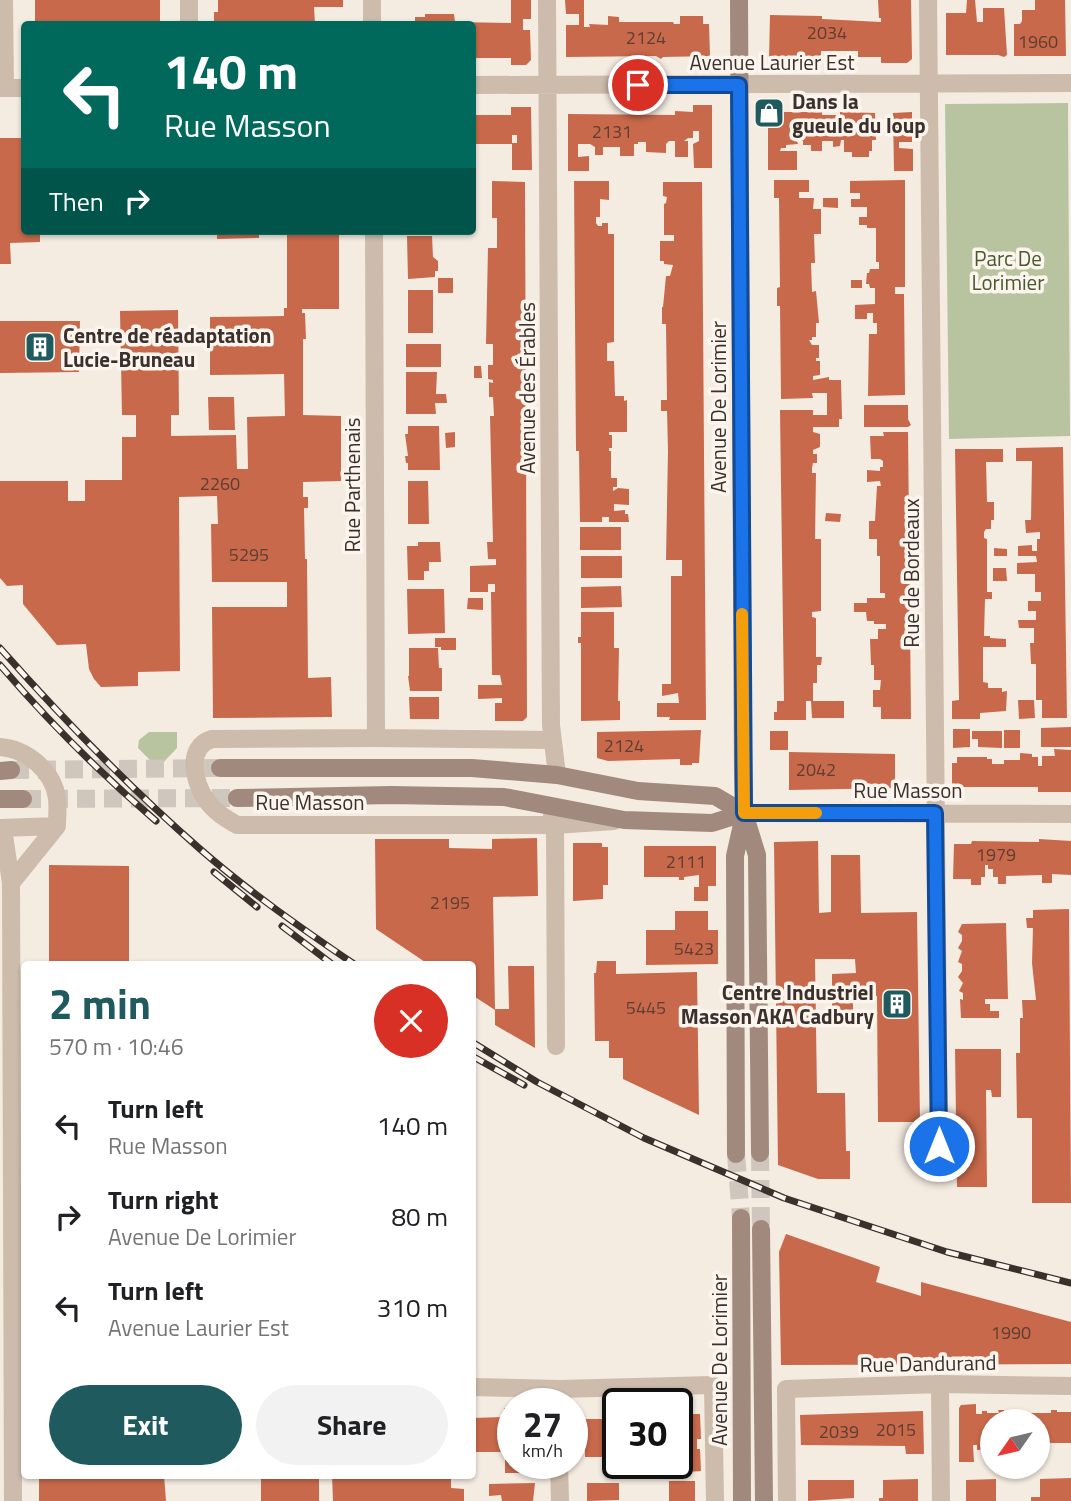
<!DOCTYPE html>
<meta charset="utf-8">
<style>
:root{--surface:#fff;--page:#f2f2f2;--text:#202124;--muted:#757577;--accent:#1f5a5e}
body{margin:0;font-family:"Titillium Web",sans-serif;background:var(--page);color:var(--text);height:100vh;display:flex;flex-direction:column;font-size:26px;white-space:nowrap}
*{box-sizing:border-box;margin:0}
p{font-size:23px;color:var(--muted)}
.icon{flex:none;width:38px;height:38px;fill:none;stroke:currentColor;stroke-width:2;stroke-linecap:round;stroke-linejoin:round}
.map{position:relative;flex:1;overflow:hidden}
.panel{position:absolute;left:21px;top:961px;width:455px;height:518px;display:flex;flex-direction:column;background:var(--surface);border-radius:7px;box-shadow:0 2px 5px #0004}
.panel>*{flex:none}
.top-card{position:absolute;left:21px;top:21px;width:455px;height:214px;border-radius:7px;box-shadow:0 2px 5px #0004;background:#00695c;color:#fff;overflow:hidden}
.needle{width:46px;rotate:236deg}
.buttons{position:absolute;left:980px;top:1409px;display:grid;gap:14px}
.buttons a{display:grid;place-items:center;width:70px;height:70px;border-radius:50%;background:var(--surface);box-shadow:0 2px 5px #0004;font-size:35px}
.speed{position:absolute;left:497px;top:1388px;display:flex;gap:14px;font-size:35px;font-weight:700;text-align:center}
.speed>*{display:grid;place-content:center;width:91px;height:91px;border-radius:50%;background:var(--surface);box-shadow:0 2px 5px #0004;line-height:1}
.speed small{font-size:18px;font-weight:400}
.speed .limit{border:4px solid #111;border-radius:10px;background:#fff;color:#111}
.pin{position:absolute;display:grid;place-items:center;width:60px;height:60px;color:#fff;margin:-30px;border:4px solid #fff;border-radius:50%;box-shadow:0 2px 7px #0007}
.me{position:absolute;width:77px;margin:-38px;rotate:0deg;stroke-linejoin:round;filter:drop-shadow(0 0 5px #0008)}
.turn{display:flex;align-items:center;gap:24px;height:147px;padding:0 28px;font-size:32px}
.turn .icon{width:91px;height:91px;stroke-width:2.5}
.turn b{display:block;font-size:49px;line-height:60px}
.then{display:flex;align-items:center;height:66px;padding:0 28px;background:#0003;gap:14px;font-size:26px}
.round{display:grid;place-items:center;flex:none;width:74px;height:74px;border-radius:37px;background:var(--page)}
.summary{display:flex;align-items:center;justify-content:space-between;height:119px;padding:0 28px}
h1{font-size:42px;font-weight:700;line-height:52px;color:var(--accent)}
.action{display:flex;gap:14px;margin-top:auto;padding:14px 28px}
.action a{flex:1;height:80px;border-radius:42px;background:var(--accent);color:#fff;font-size:28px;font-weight:700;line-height:80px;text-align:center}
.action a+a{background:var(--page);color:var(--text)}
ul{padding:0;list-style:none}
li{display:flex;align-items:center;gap:21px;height:91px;padding:0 28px}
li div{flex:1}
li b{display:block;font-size:26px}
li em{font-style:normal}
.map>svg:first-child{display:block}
</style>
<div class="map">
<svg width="1071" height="1501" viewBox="0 0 1071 1501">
<rect width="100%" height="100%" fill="#f4ebe1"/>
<path fill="#b8c4a0" d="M1068 103 1070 436 949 439 945 104Z
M149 732H177V748L158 768 138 748 139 740Z"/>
<path fill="#c8694b" d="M35 0H160V24H35Z
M218 0H343V7H314L315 24H236V22H214V12H218Z
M511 0H531V19H523V30H530L531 60 526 65H511V58H472V24H395V21H415V17H425V14H454L455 22 511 23Z
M565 0H584V27H590L589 24 608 25V16L619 17V22H673L674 24H680V16H703V24H709L710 56 663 57 661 59 656 56 566 57V25H579V14H566Z
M878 0H911L912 59 907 63H881V57H858V51H821V62H771L769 59 770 15 822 16V19L881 22V18H879Z
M967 0H975L977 22H983V8H1004L1007 55 1004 57 998 55H946V13H966Z
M1035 0H1065L1066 56H1014V24H1020L1022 21V10H1035Z
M693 105H712V168H694L693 144 699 141V131H693V138H688L684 141H688V157H675V141H669L666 144V153L646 152V142H638V144H634V156H620V147H603V155H595V147L590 144H578V157L589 156V171H568V114L675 115V111L693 112Z
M511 107H531L532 170H512V143H517V135H512V144H472V115H511Z
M768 112H822V115H840V112L875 113 876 140H872V151H869V157H852V152H844V140H841L840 146 833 147V141H822V151H811V145H803V141H797L798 144 786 145V148H781L780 151H797V170H768Z
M912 112V142H899V148L913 149V171H894L893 113Z
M0 138H24V231H40V242L10 243 11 264H0Z
M774 180H809V192H799V198H814L813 209H821V234H814L815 263H811L812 292 816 291 819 323H816V337H812V340H809L812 345H819V358H816V361H820V375L813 376V380L829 377V380H841L842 419H839V427H813V432L820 434V447L813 450V454H817V463H813L812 468V473H816L815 539H821V611L812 612V617L816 618V657H822L821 665H817V683H813V701H806V720H774V712H777V701H784L780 410H813V415H827V393H812L813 398 781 399 780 306H777V288L780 287 779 198H774Z
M905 180V287H895V294H904L905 395 868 396 869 334H877V323H873V313H867V319H855V305L875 304V288H870L869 284H866L867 273H869L870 269H879V262H876V228H867V225H859V217H867V207H851V199H860V193H850V181Z
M492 181 525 182 527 717 523 721H495V703H502V698L478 699V685H502L500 675H492L491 592H495V584H488V592H470V566L496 565V559H488L487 542H493L490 416H494L493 397H489V382L493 383V380L488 379V365H493V344H486L488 248H497V218H492Z
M574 181H609V200L600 199V217H596V223L598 226H602V223H608V234H614V342L607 343V361H614L615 396H624V401L627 400V432H609V435H612V448H609V451H611V478H617V487H613V491L618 488 629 489V505L614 504V511L625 510V514H628L629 522H609V517H602V522H580L579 451H576Z
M663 182H702L706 720H669L670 717H657V703H679L678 693 662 696V684H671V576H682V560H666L668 451 667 411H661V400H667L666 324H662V307H663L666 276H670L673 265 664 264V261H660V241H674V235H664V204L666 203 667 197 663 196Z
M823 198H838V208L823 207Z
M217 231H259V238L217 239Z
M287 231H339V309H302V313H305L306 339H303V415L341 416V481L303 482V497H308V508H304L305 559H307L308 678 331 677 332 717 213 718 212 607H287V582H212L211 524H218L217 496 179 497 180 671 138 672V686L101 687 94 679 89 669 86 644 57 645 23 604V585L7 586 0 578V481H68V501H85V480H122V437H136V415H122L120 311 178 310 179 415H171V436L236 435 237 469H248L247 417 285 416 284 374 210 375V317L284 316V308H287Z
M407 236H432L433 257 438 261V271H435V277L408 279Z
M438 278H453V293H438Z
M851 280H862V288H851Z
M408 290H433V333H408Z
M0 321H80L79 372 0 373Z
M406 344H441V367H406Z
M474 366H481L482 378H474Z
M406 372H437L436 394H446L447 403H435L436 414H406Z
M208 397H234L235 430H209Z
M864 405H908V419L911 425 908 427H864Z
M408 426H439L440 470H408V463H406L405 456H408L405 434H408Z
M455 432V447L446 448 445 433Z
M883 432H908L911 719H881V707H873V690H880L881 680H874V665H871L870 639H878V629H886V624H874V621H867L866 612H854V603H867V598H885V593H880V556H877V539H869V521H875L877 486H881L880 481 867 482V470L880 471V467H883V461L880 459H871L870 436H884Z
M1063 447 1067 718H1042V700H1036V664H1031L1030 643H1034V628H1019L1018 620H1036V611H1028V601H1041V592H1035V574H1017V563L1037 562 1036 556H1018V546L1032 545V551H1037V539H1040V532L1026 533 1025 520H1031L1032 461H1016V448Z
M955 449H1003V462H986L987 502H994V520H991V529H986L984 532V538L987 539V592H992V599H985L984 636H990V638L1006 639V647H983V682L988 683V688H1002V692L1007 691 1006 711 980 713V719H952V701L959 700Z
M408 481H428L429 524H408Z
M826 513 841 514 840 522 825 521Z
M580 527H621V550H580Z
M418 542H440L441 562H429V571H424V580H408L407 546H418Z
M994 548 1007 549V556H994Z
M581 556H622V578H581Z
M993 568H1006L1007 581H993Z
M621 586 622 607 581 608V587Z
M407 589H444L445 633 408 634Z
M468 598H483V610L467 609Z
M581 612H614V648H619L618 701H620V720L581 721V643H578V637H581Z
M435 638H456V650H441V647H435Z
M409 648H438L439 668H442V691H410L408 676H409Z
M409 697H439V719H410Z
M1018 700H1034L1035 718 1019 719Z
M811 701H844V718H812Z
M1071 727V747H1041V728Z
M953 729H970V747L953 748Z
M701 730 699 763H692V765H680V759L608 761 597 758V732Z
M1004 730H1020V748H1004Z
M770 731H788V750H770Z
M972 731H1002V748L978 747V739H972Z
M1054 749 1071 750V792H1038V787H952V763H957V757H987V759H992V764H1004V760H1020V753L1032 754V757H1038V766H1042V756H1055Z
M789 752 895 754V788L789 790Z
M537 838 538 896 493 897 495 1009H509L508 966H534L535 1048 495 1025V1010L472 995V964H428L376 929 375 839H449V848L492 849V839Z
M1039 839 1071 841V875L1052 874V883H1042V875L1006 876V884H998V877H993V869H988V865H985V877H981V885H971V879H953L954 844H971L972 841 1039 842Z
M818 841 819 913 831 912V855H860L861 913 917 912 920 1122H878L877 996H853V1013H832V974L856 973 855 959H815L817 1093H845L846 1151H850V1179H818L778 1165 774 842Z
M573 843H602V847H608V885H603V899L573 901Z
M644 846H716V886H708V901H694V887H699V875L684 877V880H679V877H644Z
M49 865 129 866V964H49Z
M1069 909 1071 1203H1032V1118H1017L1016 1053H1020V1018H1023L1022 1000H1036L1032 963 1033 928H1027L1026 918H1033V910Z
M675 911H708V930H718V964L646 965V930H675Z
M1006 923 1008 999H985V1004H990V1011H999V1018H961L960 999 963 1000V993L959 991 963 983 958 977 962 971V964L958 962 962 951 958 948 962 941V935L958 932 962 924Z
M597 961H616V974L697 972 699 1115 623 1079V1058H609V1041H595L594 973H596Z
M955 1049H1001V1097H992L991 1090H986L987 1187H957Z
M786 1234 880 1267 876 1282 921 1296V1282L1071 1322V1364L781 1365 779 1252Z
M976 1404V1414H982V1411H987V1413H999L998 1410H1004V1413H1051V1410H1057V1412H1071V1443H1044L1045 1450H1038V1421H992V1449L977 1450V1445H973L974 1462H959V1408L961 1405Z
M504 1408H513V1463H542V1473H505V1452H472V1418L504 1417Z
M923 1411 924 1454H906L905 1446 801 1445 800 1415Z
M677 1414H700L701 1439H697V1449H700L701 1471 688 1472V1444H677Z
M585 1419H618V1451H606V1457H585Z
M39 1475H164L166 1501H39Z
M261 1475H319V1501H261Z
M332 1475H451V1488L464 1489V1501H333Z
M1071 1478V1501H1031V1497H1040V1479Z
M918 1479V1501H879V1498H883V1480Z
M996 1479V1501H966V1480Z
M808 1480H854V1498L808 1501Z
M669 1481H695V1501H669Z
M535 1483 533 1501H502L501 1495 489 1496V1484Z
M587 1483H619V1500L587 1501Z"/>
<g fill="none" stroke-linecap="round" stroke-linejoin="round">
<path stroke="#cfc6bd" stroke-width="18" stroke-dasharray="18 9" stroke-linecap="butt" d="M11 770 220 768
M23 799 237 798
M760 1153 761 1229
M736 1154 741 1218"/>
<path stroke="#cdbbac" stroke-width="18" d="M4 0 5 88
M189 0V24
M372 0V24
M547 0 551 725 557 775
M928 0 939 1146
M472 85 1071 83
M0 88H24
M374 231 376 738
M551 740 376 738 212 739C185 747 194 783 207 801 215 812 225 818 237 825H555L614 821
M0 747C26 749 53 770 57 798 58 807 57 817 57 826
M744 813 1071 814
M552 816 555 825 556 1046
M0 828 57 826
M3 828 11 883 13 1501
M11 883 57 826
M940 1384 941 1501
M472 1387 559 1389 713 1385 715 1501
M559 1463 560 1501
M787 1501 786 1389 940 1384 1071 1386"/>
<path stroke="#a18a7d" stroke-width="18" d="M739 0 743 775 744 813 757 855 760 1153
M220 768H472L557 775 638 791 715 796 744 813
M0 771 11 770
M237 798 391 795 504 797 624 820 712 823 744 813
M0 799H23
M736 1154 735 856 744 816
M741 1218 742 1501
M761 1229 764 1501"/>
<g stroke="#3b302b" stroke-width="7">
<path id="rail" d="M0 648C63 719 129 787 200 849 248 891 301 928 354 964
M0 665C48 721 100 773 156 821
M214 872 257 907
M282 926 332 964
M472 1042 537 1082 644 1138 784 1198 947 1252 1071 1283
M472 1056 524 1085"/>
</g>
<use href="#rail" stroke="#fbf5ee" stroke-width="4.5" stroke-dasharray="13" stroke-linecap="butt"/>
</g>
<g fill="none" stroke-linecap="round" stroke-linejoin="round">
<g stroke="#114b97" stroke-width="18">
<path id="route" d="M638 85H739L744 813H935L939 1146"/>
</g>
<use href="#route" stroke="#1a73e8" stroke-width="12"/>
<path stroke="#f59e0b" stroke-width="12" d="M742 614 744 813H816"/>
</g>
<defs>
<g id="shop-square" transform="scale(1.575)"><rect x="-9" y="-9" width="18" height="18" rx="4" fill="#1f5a5e" stroke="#fbf5ee"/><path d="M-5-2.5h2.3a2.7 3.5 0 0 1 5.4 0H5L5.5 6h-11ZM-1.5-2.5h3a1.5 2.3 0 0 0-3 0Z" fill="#fff"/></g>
<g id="building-square" transform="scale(1.575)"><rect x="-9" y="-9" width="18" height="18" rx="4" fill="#1f5a5e" stroke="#fbf5ee"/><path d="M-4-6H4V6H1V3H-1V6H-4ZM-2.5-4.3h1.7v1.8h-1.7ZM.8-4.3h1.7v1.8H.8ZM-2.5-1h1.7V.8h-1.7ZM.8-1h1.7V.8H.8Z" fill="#fff"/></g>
</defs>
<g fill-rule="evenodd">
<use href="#shop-square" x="769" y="113"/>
<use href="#building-square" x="40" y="347"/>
<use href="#building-square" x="897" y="1004"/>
</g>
<g text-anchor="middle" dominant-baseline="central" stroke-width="7" stroke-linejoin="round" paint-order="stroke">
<g font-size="18" fill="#5e3e33">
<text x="827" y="32">2034</text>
<text x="646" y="37">2124</text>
<text x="1038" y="41">1960</text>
<text x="612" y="131">2131</text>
<text x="220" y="483">2260</text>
<text x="249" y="554">5295</text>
<text x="624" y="745">2124</text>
<text x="816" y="769">2042</text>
<text x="996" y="854">1979</text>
<text x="686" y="861">2111</text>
<text x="450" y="902">2195</text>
<text x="694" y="948">5423</text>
<text x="646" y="1007">5445</text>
<text x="1011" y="1332">1990</text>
<text x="896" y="1429">2015</text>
<text x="839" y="1431">2039</text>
</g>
<g font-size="21" fill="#3b302b" stroke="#fbf5ee">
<text x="772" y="62">Avenue Laurier Est</text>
<text transform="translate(527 388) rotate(-90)">Avenue des Érables</text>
<text transform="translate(718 407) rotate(-90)">Avenue De Lorimier</text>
<text transform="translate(352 485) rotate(-90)">Rue Parthenais</text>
<text transform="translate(911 573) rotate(-90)">Rue de Bordeaux</text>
<text x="908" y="790">Rue Masson</text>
<text x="310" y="802">Rue Masson</text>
<text transform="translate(719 1360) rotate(-90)">Avenue De Lorimier</text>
<text transform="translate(928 1363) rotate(-1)">Rue Dandurand</text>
</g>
<g font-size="21" font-weight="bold" fill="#3b302b" stroke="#fbf5ee" text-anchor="start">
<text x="792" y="101">Dans la<tspan x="792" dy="24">gueule du loup</tspan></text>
<text x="63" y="335">Centre de réadaptation<tspan x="63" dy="24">Lucie-Bruneau</tspan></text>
<text x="874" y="992" text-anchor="end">Centre Industriel<tspan x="874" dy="24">Masson AKA Cadbury</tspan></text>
</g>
<g font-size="21" fill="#4a5a2e" stroke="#fbf5ee">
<text x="1008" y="258">Parc De<tspan x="1008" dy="24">Lorimier</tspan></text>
</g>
</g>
</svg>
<div class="buttons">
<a><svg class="needle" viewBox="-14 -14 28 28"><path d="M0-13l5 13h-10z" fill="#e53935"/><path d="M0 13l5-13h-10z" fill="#757577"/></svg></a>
</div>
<div class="speed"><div>27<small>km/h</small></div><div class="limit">30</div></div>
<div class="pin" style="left:638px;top:85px;background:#d93025"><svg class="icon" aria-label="arrive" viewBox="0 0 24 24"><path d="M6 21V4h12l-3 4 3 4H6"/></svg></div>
<svg class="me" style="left:939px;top:1146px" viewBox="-20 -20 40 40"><circle r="17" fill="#1a73e8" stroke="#fff" stroke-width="3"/><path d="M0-11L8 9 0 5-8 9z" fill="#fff"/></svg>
<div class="top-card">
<div class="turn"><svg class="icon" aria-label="left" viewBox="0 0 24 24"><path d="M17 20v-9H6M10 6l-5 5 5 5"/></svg><div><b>140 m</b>Rue Masson</div></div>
<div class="then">Then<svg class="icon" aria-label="right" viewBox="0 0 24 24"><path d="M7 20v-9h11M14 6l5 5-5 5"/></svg></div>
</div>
<section class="panel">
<div class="summary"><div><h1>2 min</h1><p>570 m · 10:46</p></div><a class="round" style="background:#d93025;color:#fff"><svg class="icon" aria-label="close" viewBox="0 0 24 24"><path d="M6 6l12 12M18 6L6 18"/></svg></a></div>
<ul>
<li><svg class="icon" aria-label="left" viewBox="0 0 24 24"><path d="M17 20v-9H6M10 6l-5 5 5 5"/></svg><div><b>Turn left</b><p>Rue Masson</p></div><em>140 m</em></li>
<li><svg class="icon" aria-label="right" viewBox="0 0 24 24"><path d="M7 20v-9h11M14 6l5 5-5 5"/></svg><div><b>Turn right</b><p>Avenue De Lorimier</p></div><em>80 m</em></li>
<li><svg class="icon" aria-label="left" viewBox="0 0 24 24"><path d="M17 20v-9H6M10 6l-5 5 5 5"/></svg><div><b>Turn left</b><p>Avenue Laurier Est</p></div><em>310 m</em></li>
</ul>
<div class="action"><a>Exit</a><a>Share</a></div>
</section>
</div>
